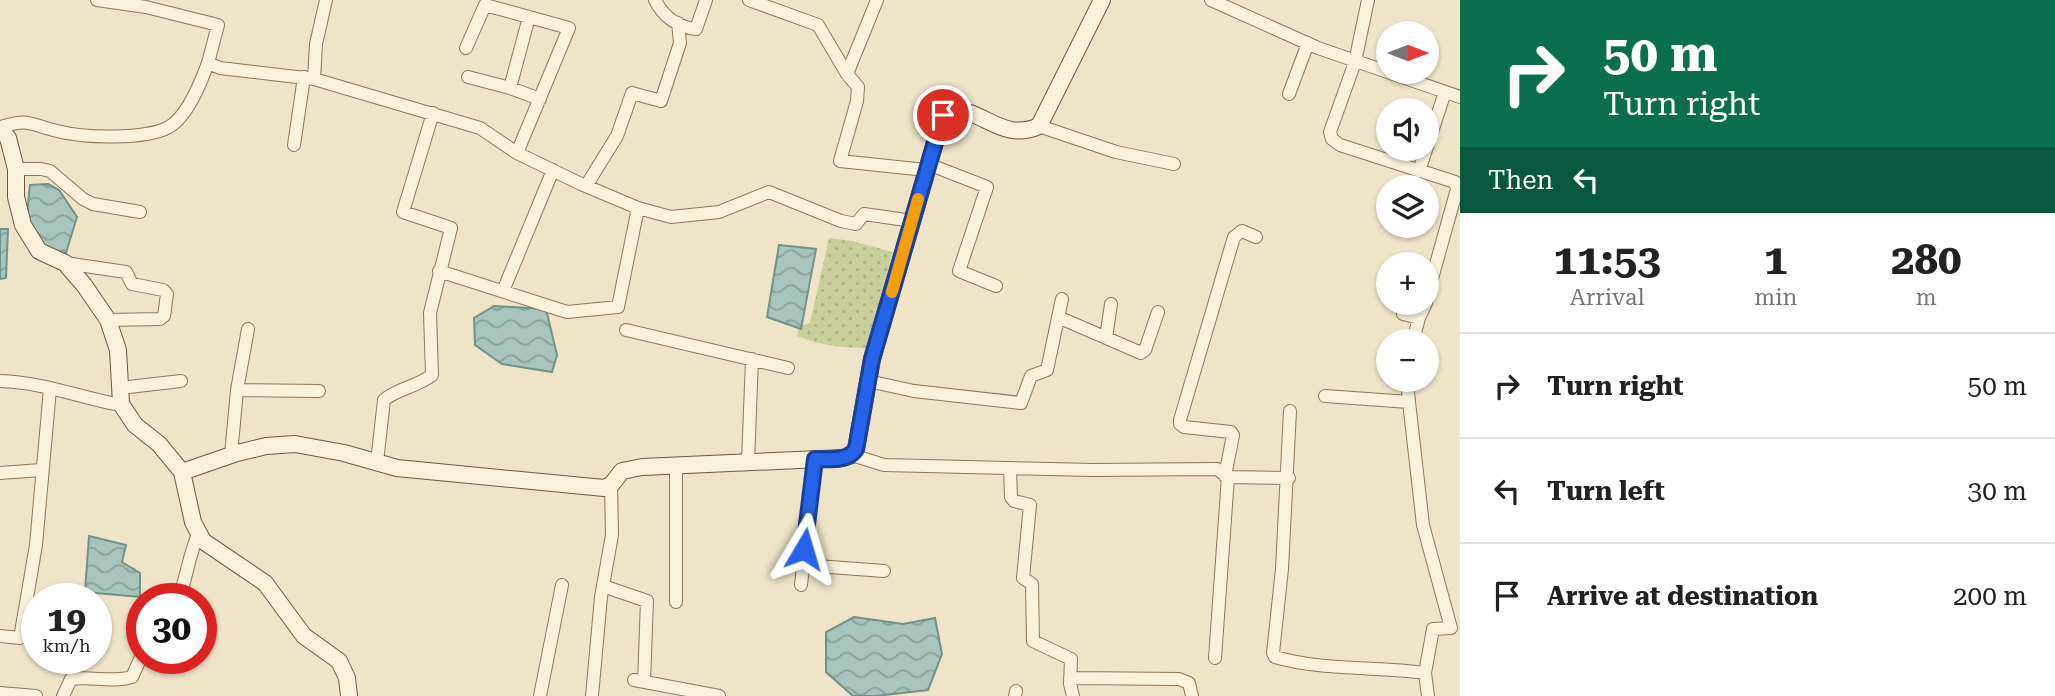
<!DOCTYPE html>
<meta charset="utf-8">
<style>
:root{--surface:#fff;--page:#f6f6f6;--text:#222;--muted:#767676;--line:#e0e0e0}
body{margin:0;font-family:"Roboto Serif",serif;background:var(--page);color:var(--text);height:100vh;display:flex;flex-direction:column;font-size:26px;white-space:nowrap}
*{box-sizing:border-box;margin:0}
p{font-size:23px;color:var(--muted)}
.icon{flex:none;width:38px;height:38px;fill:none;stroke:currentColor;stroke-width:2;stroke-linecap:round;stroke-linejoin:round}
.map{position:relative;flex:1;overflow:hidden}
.drawer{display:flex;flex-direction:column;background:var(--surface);width:595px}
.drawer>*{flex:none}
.top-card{background:#0b6e4f;color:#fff;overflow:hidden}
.needle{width:46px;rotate:90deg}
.buttons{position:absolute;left:1376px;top:21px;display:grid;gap:14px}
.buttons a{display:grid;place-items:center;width:63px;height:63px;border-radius:50%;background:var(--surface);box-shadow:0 2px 5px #0004;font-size:35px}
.speed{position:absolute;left:21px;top:583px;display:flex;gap:14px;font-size:35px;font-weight:700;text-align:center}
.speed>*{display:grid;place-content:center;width:91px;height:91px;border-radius:50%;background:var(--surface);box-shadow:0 2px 5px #0004;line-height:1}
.speed small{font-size:18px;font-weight:400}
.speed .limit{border:10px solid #d22;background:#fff;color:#111}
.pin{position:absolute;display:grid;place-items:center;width:60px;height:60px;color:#fff;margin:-30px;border:4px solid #fff;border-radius:50%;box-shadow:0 2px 7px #0007}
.me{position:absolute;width:77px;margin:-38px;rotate:7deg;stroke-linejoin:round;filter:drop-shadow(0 0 5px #0008)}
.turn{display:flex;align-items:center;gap:24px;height:147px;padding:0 28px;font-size:32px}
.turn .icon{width:91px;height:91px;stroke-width:2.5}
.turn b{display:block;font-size:49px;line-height:60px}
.then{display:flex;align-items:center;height:66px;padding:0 28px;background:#0003;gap:14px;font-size:26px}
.eta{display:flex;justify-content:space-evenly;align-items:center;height:119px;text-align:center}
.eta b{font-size:42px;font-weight:700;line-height:49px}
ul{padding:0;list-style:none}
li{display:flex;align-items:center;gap:21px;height:105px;padding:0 28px;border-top:2px solid var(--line)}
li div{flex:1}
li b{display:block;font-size:26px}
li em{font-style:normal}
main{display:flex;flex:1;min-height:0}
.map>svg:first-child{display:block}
</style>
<main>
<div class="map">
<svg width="1460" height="696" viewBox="0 0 1460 696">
<defs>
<pattern id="park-dots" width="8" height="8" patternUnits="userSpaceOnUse" patternTransform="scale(1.75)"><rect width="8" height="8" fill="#c9cf9b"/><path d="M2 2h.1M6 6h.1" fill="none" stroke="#aeb285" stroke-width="1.8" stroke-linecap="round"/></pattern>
<pattern id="water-waves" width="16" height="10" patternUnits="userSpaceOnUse" patternTransform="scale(1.75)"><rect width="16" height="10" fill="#a9c4bc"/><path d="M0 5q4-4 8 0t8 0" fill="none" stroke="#8ba098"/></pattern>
</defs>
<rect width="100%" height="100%" fill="#f0e4c8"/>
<path fill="url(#park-dots)" d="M829 238 852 241 893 252 866 348C841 348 820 345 797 336L799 326 810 323Z"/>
<path fill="url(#water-waves)" stroke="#6f938a" stroke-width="2" d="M48 184 59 190 77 217 66 253C23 250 26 217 30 185Z
M0 229H8L6 278 0 279Z
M779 245 816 249 801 329 767 317Z
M494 306 546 309 557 355 552 372 502 364 475 345 474 318Z
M89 536 126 545 122 562 140 573V597L85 592Z
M854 617 903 624 935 618 942 654 928 690 875 696H853L826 672V632Z"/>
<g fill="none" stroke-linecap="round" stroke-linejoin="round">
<g stroke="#8d765c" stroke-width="14">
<path id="street" d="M97 0 146 7 218 25 208 63
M655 0C663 16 677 27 696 29L706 0
M749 0 818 25 847 74 858 87 857 101 840 161 926 170
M1211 0 1318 48 1460 97
M1368 0 1355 62 1330 132 1332 139 1340 145 1455 182 1457 189 1426 300
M466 48 485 5 569 28 517 153
M847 74 877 0
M468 77 510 88 540 99
M314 79 316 44 326 0
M510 88 529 17
M1289 94 1308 43
M1039 126 1116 152 1174 164
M0 127C32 118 27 124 57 131 84 138 145 140 169 127 188 116 201 82 208 63L220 68 314 79 480 128 517 153 581 184 638 208 671 217 719 212 769 192 841 221 856 224 864 214 913 221
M294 145 304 77
M928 164 987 187 959 271 996 286
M16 169H41L50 171 83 199 93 204 140 212
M1419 171 1445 92
M586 186 617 136 632 93 661 101 680 43 678 23
M65 263 126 272 132 284 163 290 167 294 164 316 160 319 108 320
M439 271 567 312 618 307 638 208
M503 291 553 170
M1403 314 1419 318 1426 303
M1058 317 1141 353 1145 350 1158 312
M626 330 788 368
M1106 338 1111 304
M1413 341 1419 318
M1407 380 1409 402
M0 381C39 382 77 396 115 404H121
M868 381 914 391 1021 403 1031 376 1047 370 1062 299
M120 388 181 381
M237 390 319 391
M1325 396 1409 402 1423 525 1451 628 1433 629 1425 673
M1290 411 1282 569 1273 653 1275 657C1323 671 1376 666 1425 673L1428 696
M231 455 237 390 248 329
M852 455 884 465 1093 470 1217 469 1228 477 1289 478
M377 462 384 400C398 388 417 387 432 375L430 313 451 228 403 212 433 113
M748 462 752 359
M676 465V602
M1010 469 1011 497 1014 501 1030 505 1023 578 1032 584 1033 641 1071 659 1070 684 1073 696
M0 473 41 470
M1225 476 1233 435 1231 432 1184 427 1180 424V420L1234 237 1242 231 1256 237
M803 565 884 571
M801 585 815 459
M603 586 647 601 644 682
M179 598C187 576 189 554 199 532
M0 636 20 638 36 545 50 389
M1215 658 1228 477
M1070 678 1179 679 1189 683 1192 696
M634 680 719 696
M0 693 36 696
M63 696 71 679C92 676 112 683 132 677L142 655
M540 696 562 585
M592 696 601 597 612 535 611 485
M1015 696 1016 691"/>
</g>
<g stroke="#6f573f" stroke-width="18">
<path id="secondary" d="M0 129 8 138 16 169V197L23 225 39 251 65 263 84 285 108 320 118 350 121 404 135 425 159 444 182 472 193 522 203 541 265 583 304 636 339 661 347 678 349 696
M182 472 237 453 266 446 295 444 344 453 397 468 604 488 611 485 622 471 642 467 843 458 852 455 856 449 872 359 943 115 948 110C983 107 1001 143 1039 126L1102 0"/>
</g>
<use href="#street" stroke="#faf1dc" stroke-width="12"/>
<use href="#secondary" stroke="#faf1dc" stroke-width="16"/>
</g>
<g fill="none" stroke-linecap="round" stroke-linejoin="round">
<g stroke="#184099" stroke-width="18">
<path id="route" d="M804 549 815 459C828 459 848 462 856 449L872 359 943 115"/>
</g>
<use href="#route" stroke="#2563eb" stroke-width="12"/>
<path stroke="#f59e0b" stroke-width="12" d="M892 292 918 199"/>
</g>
</svg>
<div class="buttons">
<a><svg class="needle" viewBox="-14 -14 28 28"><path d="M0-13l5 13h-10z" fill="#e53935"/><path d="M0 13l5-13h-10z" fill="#767676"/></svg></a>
<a><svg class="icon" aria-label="sound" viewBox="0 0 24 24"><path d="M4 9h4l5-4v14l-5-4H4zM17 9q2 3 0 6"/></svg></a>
<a><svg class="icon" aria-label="layers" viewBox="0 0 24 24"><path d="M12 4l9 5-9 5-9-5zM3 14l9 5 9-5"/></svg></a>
<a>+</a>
<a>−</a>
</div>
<div class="speed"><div>19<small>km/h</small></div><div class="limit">30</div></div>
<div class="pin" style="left:943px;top:115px;background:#d93025"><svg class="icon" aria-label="arrive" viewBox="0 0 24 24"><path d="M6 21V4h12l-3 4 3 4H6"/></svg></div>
<svg class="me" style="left:804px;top:549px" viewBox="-20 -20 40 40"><path d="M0-17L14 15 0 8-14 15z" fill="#2563eb" stroke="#fff" stroke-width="4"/></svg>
</div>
<section class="drawer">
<div class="top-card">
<div class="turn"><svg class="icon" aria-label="right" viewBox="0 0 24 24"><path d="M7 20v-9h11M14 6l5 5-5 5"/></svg><div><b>50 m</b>Turn right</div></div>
<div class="then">Then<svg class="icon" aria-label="left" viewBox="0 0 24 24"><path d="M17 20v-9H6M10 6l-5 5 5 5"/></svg></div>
</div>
<div class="eta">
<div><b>11:53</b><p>Arrival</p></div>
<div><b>1</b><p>min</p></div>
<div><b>280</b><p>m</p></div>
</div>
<ul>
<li><svg class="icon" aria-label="right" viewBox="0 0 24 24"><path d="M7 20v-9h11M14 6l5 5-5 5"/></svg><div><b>Turn right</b></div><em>50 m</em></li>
<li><svg class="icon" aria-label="left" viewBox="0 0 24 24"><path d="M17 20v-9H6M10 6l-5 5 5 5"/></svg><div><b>Turn left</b></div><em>30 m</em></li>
<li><svg class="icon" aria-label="arrive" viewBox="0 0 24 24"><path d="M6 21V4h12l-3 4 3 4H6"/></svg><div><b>Arrive at destination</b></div><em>200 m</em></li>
</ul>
</section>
</main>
